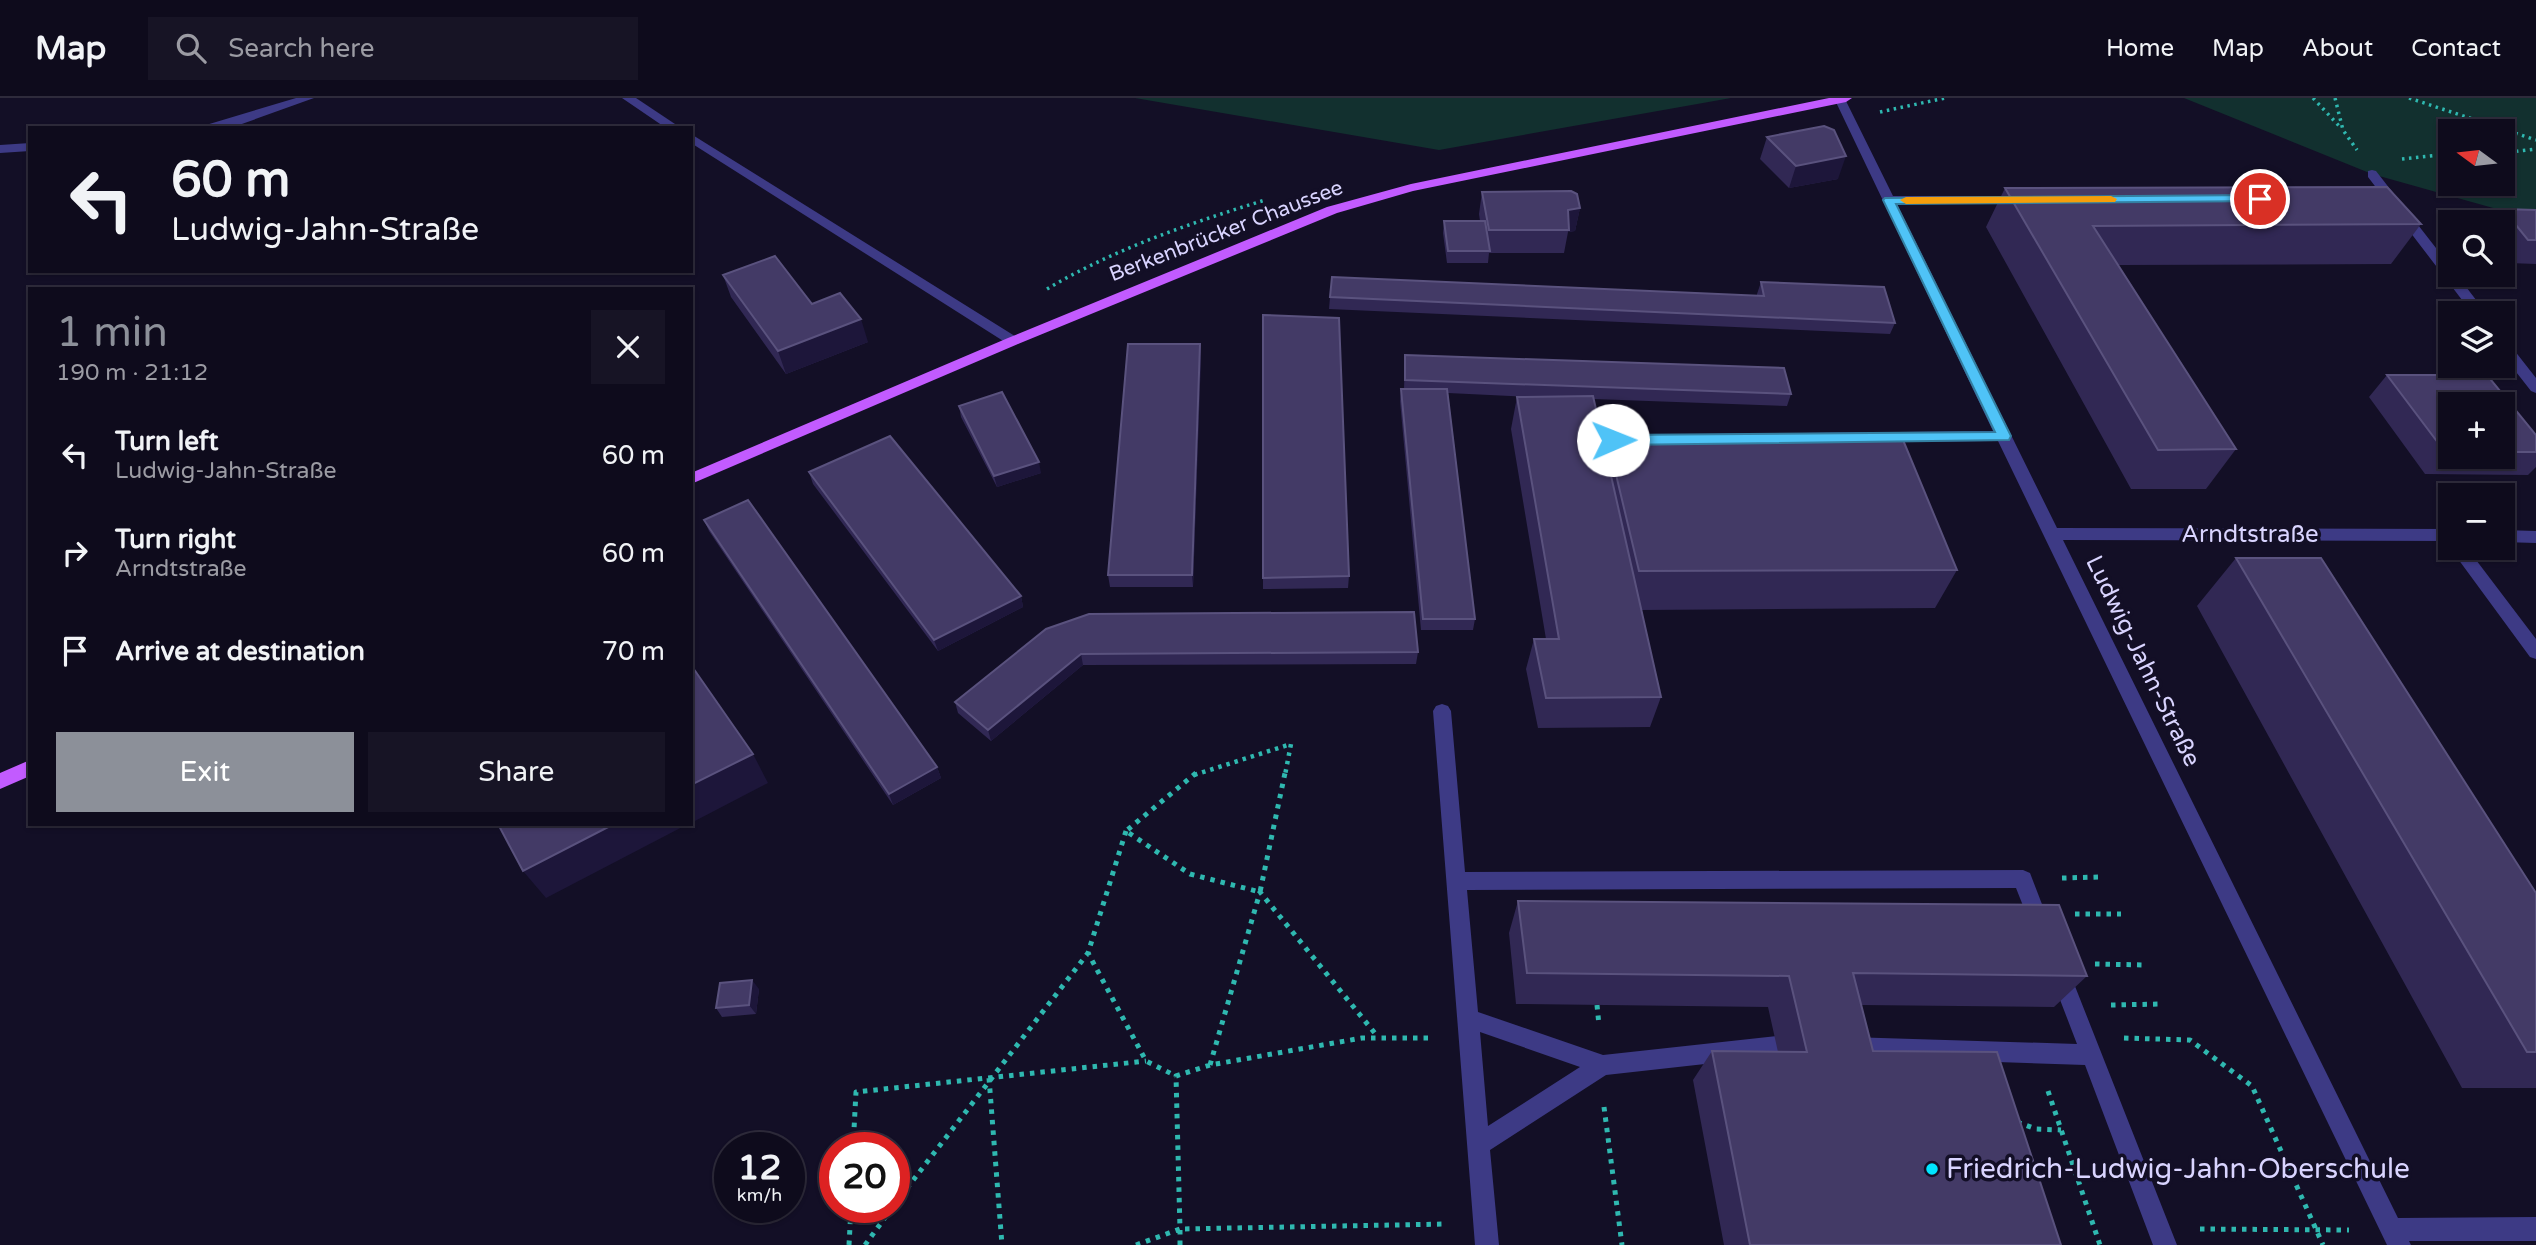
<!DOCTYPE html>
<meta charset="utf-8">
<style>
:root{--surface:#0e0b1c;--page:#171425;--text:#f1f3f6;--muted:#9b9ba3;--line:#2e2b3b;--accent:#8c9099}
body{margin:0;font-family:"Varela Round",sans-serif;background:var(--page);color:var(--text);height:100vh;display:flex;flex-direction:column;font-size:26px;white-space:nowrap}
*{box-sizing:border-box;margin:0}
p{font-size:23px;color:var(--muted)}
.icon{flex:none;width:38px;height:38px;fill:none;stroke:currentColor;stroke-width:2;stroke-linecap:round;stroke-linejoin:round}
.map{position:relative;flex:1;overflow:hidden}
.panel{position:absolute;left:28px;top:189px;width:665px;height:539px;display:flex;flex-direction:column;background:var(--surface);border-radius:0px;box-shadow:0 2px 5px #0004,0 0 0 2px var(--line)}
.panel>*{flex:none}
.hud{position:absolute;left:28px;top:28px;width:665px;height:147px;border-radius:0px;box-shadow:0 2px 5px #0004,0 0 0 2px var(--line);background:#0e0b1c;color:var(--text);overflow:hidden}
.needle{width:46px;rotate:285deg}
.fabs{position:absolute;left:2438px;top:21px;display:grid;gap:14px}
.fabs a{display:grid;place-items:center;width:77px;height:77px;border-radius:0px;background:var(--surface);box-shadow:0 2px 5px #0004,0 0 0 2px var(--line);font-size:35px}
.speed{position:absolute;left:714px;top:1034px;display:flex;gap:14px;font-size:35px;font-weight:700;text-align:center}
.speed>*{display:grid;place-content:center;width:91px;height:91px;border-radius:50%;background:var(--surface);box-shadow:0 2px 5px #0004,0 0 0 2px var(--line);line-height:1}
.speed small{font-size:18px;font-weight:400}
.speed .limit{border:10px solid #d22;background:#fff;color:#111}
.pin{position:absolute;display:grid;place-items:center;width:60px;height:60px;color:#fff;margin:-30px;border:4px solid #fff;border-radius:50%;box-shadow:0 2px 7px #0007}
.me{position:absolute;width:77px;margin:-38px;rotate:89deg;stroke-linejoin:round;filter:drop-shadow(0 0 5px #0008)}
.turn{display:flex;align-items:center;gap:24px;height:147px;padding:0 28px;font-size:32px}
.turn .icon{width:91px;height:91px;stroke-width:2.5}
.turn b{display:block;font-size:49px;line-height:60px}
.round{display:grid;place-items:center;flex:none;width:74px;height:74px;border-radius:0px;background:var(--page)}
.summary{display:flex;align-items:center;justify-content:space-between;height:119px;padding:0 28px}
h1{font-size:42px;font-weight:600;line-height:52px;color:var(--accent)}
.button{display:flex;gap:14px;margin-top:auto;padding:14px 28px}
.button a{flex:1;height:80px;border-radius:0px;background:var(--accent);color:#fff;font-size:28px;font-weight:600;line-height:80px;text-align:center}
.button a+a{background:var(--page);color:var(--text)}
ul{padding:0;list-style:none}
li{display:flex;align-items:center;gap:21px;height:98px;padding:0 28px}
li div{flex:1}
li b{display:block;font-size:26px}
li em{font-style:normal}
header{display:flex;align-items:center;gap:42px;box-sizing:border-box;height:98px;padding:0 35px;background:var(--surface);border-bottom:2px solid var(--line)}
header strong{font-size:33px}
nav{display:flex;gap:38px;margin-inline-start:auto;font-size:24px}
.search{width:490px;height:63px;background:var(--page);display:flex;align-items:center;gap:18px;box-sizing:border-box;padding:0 24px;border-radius:0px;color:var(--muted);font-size:26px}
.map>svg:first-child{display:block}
</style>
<header>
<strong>Map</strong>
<div class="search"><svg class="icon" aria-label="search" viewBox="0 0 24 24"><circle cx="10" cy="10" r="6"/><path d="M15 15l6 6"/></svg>Search here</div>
<nav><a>Home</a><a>Map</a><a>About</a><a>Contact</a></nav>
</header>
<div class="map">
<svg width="2536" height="1147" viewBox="0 0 2536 1147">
<rect width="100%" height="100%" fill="#130f26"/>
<path fill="#12302f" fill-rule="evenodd" d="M1135 0H1731L1439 52Z
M2184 0H2536V122L2372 76ZM2450 33H2502V86H2450Z"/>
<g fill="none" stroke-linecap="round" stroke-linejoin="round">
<path stroke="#2fb8b0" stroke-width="3.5" stroke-dasharray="2.5 4.5" stroke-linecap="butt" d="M2313 0 2341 30
M2335 0 2343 32 2357 52
M2409 0 2536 42
M1880 14 1945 0
M2502 55 2536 51
M2402 61 2450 56
M1047 191C1114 151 1191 125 1265 102"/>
<path stroke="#2fb8b0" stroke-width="4.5" stroke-dasharray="3.5 5" stroke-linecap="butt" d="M1194 677 1291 646 1285 677"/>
<path stroke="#2fb8b0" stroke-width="5" stroke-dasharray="4.5 6" stroke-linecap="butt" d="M1196 675 1126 733 1190 776 1260 794 1285 675
M1126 733 1088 855 1146 963 1176 978
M2062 780 2100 779
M2075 816H2121
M2095 866 2146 867
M1597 907 1599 927
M2111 907 2162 906
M2124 940 2190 942 2252 988 2323 1147
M1210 967 1260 794 1378 939
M989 980 1002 1147
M2048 993 2100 1147
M1604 1009 1622 1147
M2017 1024 2036 1031 2061 1032
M853 1050 856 994 1146 963
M894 1107 1088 855
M2200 1131 2349 1132
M849 1147 851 1110
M865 1147 892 1110
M1136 1147 1180 1131 1176 978 1210 967 1362 940H1434
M1180 1147V1131L1447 1126"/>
<path fill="#3d3a85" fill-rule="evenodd" d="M296 0H314L239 27 196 30Z
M622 0H636L681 30H666Z
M1834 0 1845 1 1893 98H2023L2029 102 2023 106H1897L2057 430 2450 431V443L2063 442 2398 1120 2536 1119V1143H2409L2411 1147H2387L1998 343 1608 346 1605 342 1608 338 1613 337 1993 333Z
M691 36 1018 240 1020 243 1018 246H1008L691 45Z
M30 45V53L0 55V47Z
M2372 72 2376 73 2450 168V177H2457L2486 215H2472L2368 79V73Z
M2502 242 2507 243 2536 280V295L2531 293 2502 256Z
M2502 432 2536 433V445L2502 444Z
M2450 450H2467L2536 541V561L2530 559Z
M1442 606 1448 608 1451 613 1465 774 2023 772 2030 775 2050 827 2047 833 2040 836 2033 833 2016 790 1467 792 1478 914 1603 957 1777 938 1785 941 1788 948 1785 955 1777 958 1606 977 1490 1052 1499 1147H1475L1433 613 1436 608ZM1480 934 1580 969 1488 1028Z
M2059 864 2066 866 2069 873 2177 1147H2153L2085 967 1849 959 1841 956 1838 949 1841 942 1849 939 2077 946 2049 873 2052 866Z"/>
<path fill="#c25bff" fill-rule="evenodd" d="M1829 0H1852L1846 4 1413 93 1337 115 1018 246 691 386V375L1008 240 1327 109 1411 86Z
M30 662V678L0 691V675Z"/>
</g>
<path fill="#312854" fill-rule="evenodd" d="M1767 39 1838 81 1789 90 1760 61Z
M2005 90 2421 126 2391 166 2118 167 2236 351 2206 391H2131L1986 129Z
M1482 94 1580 110 1575 133 1568 134 1564 155H1489L1488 165H1447L1443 135 1444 123H1480L1479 116Z
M2503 111 2536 112V166L2509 165 2502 156V124H2492Z
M723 177 812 206 868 244 786 276 731 199Z
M1761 184 1895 225 1890 236 1329 211 1330 199 1757 198V196Z
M1263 217 1349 478 1348 490 1263 491Z
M1200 246 1201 258 1193 489H1110L1108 477Z
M1405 257 1791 296 1787 308 1593 301 1606 354 1608 343 1957 472 1935 510 1641 512 1661 599 1650 629 1538 630 1526 571 1534 541H1546L1511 331 1517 299H1532L1448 295 1475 521 1473 532H1421L1400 303 1401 291H1404Z
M2387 277H2487L2536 337V369L2528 377 2425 376 2369 299ZM2450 306H2502V359H2450Z
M959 308 1041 375 997 389 961 319Z
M809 374 1021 498 1023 509 938 553 813 386Z
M704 422 937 669 941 680 893 707 709 433Z
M2236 460 2536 795V990H2462L2197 508Z
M1046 531 1418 554 1416 566 1083 567 991 643 958 615 955 604Z
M1518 803 2087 878 2054 909 1861 907 1873 953 2061 1147H1724L1693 982 1712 953 1778 954 1768 909 1516 906 1509 835Z
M759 891 756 916 722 919 716 910Z"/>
<path fill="#1d163a" d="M1846 58 1838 81 1789 90 1796 68Z
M1580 110 1575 133 1568 134V112Z
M861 221 868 244 786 276 778 253Z
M1200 246 1201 258 1193 489 1192 477Z
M1039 364 1041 375 997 389 994 378Z
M1021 498 1023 509 938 553 934 542Z
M1081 556 1083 567 991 643 988 632Z
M753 656 768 685 691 725V687Z
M937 669 941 680 893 707 889 696Z
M614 726H688L546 800 523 773Z
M752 882 759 891 756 916 749 907Z"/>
<path fill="#433a66" stroke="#5a527e" stroke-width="2" d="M1824 28 1834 32 1846 58 1796 68 1767 39Z
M2387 89 2421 126 2093 128 2236 351 2158 352 2005 90Z
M1571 93 1577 96 1580 110 1568 112 1569 132H1489L1482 94Z
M2503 111 2536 112V142H2528Z
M1444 123H1485L1490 153H1448Z
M775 158 812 206 840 195 861 221 778 253 723 177Z
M1332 179 1764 198 1761 184 1884 189 1895 225 1330 199Z
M1263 217 1339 220 1349 478 1263 480Z
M1128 246H1200L1192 477H1108Z
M1405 257 1784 270 1791 296 1405 282Z
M2387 277H2487L2536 337V354H2502V306H2450V354H2445Z
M1401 291H1447L1475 521H1423Z
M1002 294 1039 364 994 378 959 308Z
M1593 298 1661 599 1546 600 1534 541H1559L1517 299Z
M890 338 1021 498 934 542 809 374Z
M1903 342 1957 472 1639 473 1608 343Z
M748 402 937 669 889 696 704 422Z
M2236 460H2321L2536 795V954H2527Z
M1414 514 1418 554 1081 556 988 632 955 604 1046 531 1089 516Z
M691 567 753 656 691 687Z
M498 726H614L523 773Z
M1518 803 2059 807 2087 878 1853 875 1873 953 1997 954 2061 1147H1750L1712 953 1807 954 1789 878 1527 875Z
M752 882 749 907 716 910 720 885Z"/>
<path fill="#4fc3f7" stroke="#337fa1" stroke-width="2" d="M2260 97 2264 98V103L1896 106 2011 338 2009 342 1613 347 1606 342 1613 337 1995 334 1883 102 1885 100Z"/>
<path fill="#f59e0b" d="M2111 98 2117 101 2115 104 1906 106 1900 102 1906 99Z"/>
<circle fill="#00e5ff" stroke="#130f26" stroke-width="2.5" cx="1932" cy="1071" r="7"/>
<g text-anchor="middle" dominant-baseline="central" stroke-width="7" stroke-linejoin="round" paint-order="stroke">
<g font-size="21" fill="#d9d4ff" stroke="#130f26">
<text transform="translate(1226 133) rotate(-21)">Berkenbrücker Chaussee</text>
</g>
<g font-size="24" fill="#d9d4ff" stroke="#130f26">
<text x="2250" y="436">Arndtstraße</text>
<text transform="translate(2143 563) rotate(64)">Ludwig-Jahn-Straße</text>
</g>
<g font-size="28" fill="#d9d4ff" stroke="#130f26" text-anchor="start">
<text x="1946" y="1071">Friedrich-Ludwig-Jahn-Oberschule</text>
</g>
</g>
</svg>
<div class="fabs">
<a><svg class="needle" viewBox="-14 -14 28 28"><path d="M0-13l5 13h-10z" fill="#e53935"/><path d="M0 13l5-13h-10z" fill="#9b9ba3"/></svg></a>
<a><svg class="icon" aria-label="search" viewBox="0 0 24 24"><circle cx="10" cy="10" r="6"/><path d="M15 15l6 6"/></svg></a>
<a><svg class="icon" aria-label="layers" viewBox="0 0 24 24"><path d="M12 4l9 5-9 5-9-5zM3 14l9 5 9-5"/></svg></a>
<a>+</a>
<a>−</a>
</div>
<div class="speed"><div>12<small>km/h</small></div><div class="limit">20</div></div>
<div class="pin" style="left:2260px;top:101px;background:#d93025"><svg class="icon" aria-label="arrive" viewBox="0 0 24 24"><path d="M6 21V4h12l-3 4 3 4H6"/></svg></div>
<svg class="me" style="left:1613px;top:342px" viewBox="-20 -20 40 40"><circle r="19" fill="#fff"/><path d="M0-13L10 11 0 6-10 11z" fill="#4fc3f7"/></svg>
<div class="hud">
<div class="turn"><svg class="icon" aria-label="left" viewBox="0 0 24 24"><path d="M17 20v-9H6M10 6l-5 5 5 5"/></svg><div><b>60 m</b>Ludwig-Jahn-Straße</div></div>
</div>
<section class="panel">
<div class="summary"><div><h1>1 min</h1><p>190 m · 21:12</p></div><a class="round"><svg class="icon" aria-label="close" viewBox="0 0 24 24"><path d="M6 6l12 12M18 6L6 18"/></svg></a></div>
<ul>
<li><svg class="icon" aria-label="left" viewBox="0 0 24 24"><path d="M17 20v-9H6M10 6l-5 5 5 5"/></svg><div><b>Turn left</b><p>Ludwig-Jahn-Straße</p></div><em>60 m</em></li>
<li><svg class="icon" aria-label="right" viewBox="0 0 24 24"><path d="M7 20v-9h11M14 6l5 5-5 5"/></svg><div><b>Turn right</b><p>Arndtstraße</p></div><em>60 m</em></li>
<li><svg class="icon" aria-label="arrive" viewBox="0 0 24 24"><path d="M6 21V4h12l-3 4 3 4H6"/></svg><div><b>Arrive at destination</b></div><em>70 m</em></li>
</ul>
<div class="button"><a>Exit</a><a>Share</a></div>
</section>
</div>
